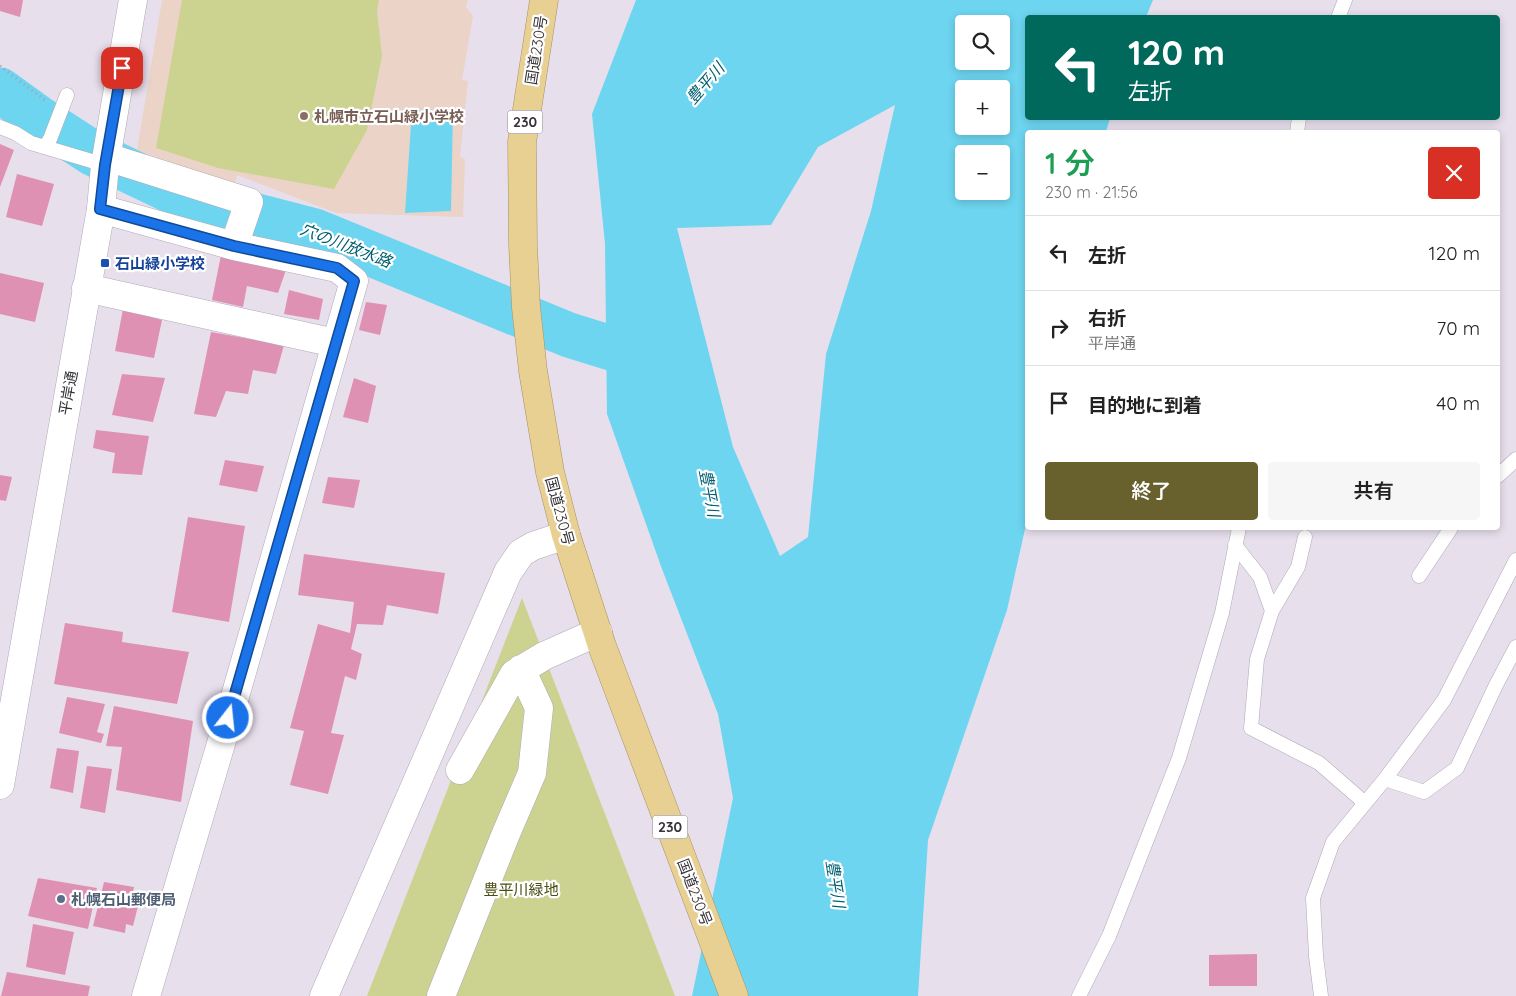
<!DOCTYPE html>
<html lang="ja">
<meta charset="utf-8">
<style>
:root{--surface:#fff;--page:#f6f6f6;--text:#222;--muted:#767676;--line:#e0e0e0;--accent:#68612d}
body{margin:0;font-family:Quicksand,"Noto Sans JP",sans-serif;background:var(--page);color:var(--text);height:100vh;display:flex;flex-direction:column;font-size:19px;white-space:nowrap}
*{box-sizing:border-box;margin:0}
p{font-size:16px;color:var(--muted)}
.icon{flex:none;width:28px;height:28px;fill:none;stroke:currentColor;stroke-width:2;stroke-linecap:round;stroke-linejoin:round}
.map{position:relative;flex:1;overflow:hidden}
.side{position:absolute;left:1025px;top:130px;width:475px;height:400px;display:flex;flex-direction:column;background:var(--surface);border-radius:5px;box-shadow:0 2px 8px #0003}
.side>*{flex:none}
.hud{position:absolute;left:1025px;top:15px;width:475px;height:105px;border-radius:5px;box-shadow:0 2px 8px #0003;background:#00695c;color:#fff;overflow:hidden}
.fabs{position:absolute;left:955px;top:15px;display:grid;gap:10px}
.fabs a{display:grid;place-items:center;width:55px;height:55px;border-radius:5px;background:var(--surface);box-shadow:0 2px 8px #0003;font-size:25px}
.pin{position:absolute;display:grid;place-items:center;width:42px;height:42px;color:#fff;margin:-21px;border-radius:10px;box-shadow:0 2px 8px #0006}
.me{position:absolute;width:55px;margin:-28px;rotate:16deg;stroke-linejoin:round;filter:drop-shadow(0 0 4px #0008)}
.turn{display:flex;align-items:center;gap:18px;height:105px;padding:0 20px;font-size:22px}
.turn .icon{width:65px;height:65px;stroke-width:2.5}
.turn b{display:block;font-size:35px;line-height:42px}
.round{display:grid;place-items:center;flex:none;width:52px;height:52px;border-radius:5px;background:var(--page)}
.overview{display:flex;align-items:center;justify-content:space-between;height:85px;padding:0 20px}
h1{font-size:30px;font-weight:600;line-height:38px;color:#1e9e55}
.primary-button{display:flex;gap:10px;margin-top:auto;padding:10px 20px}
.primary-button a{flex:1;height:58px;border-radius:5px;background:var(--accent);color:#fff;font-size:20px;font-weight:600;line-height:58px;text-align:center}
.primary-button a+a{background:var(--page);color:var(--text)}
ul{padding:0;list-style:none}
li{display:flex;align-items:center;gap:15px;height:75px;padding:0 20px;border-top:1px solid var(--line)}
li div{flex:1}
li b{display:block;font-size:19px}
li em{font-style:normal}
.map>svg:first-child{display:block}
</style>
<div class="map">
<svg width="1516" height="996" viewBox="0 0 1516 996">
<rect width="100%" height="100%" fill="#e7dfec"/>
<path fill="#ebd3c8" d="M162 0H468L466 7 473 16 462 80 468 81 460 157 465 159 463 217 336 213 237 175 235 185 137 150Z"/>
<path fill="#ccd390" d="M182 0H379L377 11 382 56 367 130 334 189 218 168 156 148Z
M522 598 675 996H367Z"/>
<path fill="#6dd5f0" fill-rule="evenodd" d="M636 0H1153L1146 17 1028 18V118H1110L1106 132H1028L1027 520 1007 610 928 840 918 996H692L733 798 718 714 662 569 607 414 605 244 592 114ZM964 24H1001V61H964ZM964 89H1001V126H964ZM895 105 871 211 826 354 808 537 780 556 733 447 677 228 771 225 818 147ZM964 154H1001V191H964Z
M412 110H453L451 211 405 213Z"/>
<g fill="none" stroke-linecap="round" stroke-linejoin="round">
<path stroke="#6dd5f0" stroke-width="45" d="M0 90 40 119 94 154 184 197 315 231 569 335 666 365"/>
</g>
<path fill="#df91b3" d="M0 0H23L20 17 0 11Z
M0 144 14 150 0 187Z
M17 174 54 184 42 226 6 217Z
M221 255 287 267 278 293 247 286 243 307 212 300Z
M0 273 44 283 35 322 0 314Z
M289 290 323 299 319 320 284 314Z
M366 302 387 305 380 335 359 330Z
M123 309 162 320 154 358 115 351Z
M211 332 284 345 276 374 253 370 248 394 226 391 216 417 194 414Z
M122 374 165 378 153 422 112 415Z
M354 378 376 386 368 423 343 417Z
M96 430 149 436 142 475 112 473 115 453 93 448Z
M225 460 264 466 257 492 219 485Z
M0 475 12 477 6 501 0 500Z
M328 477 360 480 354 508 322 503Z
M188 517 245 526 229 622 172 612Z
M304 554 445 573 438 614 387 605 383 625 357 624 351 649 362 654 356 680 345 676 331 733 344 735 328 794 290 785 304 731 290 728 318 624 350 633 354 602 298 595Z
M65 623 123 632 122 642 189 652 177 704 54 684Z
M67 697 105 704 97 732 104 734 101 743 59 733Z
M114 706 193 721 181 802 116 790 122 747 106 746Z
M57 748 79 751 73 793 50 788Z
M87 766 112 769 105 813 80 808Z
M38 878 97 888 88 929 28 916Z
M104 882 134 887 131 900 139 902 133 926 126 924 125 933 93 926Z
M33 924 74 932 65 975 26 967Z
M1257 954V986H1209V955Z
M7 972 90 986 88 996H1Z"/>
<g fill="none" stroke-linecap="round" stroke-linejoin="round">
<g stroke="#b1a9b6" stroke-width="15">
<path id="service" d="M1338 18 1345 0
M0 127 15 133 31 143 105 165
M1297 132 1299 118
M45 147 50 139 67 95
M1498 476 1516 459
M1305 537 1298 567 1272 611 1257 659 1251 728 1319 763 1365 803
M1235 545 1260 577 1272 611
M1419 576 1451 528
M1385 779 1424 792 1457 768 1496 685 1516 647
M1079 996 1109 936 1179 758 1222 613 1239 528
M1321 996 1316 956 1313 898 1333 842 1385 779 1444 700 1516 560"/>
</g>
<g stroke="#b1a9b6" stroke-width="29">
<path id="minor" d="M107 157 249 202 234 246
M101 209 234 246 337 268 354 281 234 700 146 996
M86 288 335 343
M460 770 514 674 544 656 598 632
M324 996 508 572 521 553 533 546 566 535
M441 996 505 836 532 773 539 708 521 669"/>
</g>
<g stroke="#b1a9b6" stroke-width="29">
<path id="tertiary" d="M0 785 101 209 105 165 133 0"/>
</g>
<g stroke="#a69161" stroke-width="29">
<path id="trunk" d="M544 0 522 142 523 245 526 307 533 371 550 472 566 535 602 646 734 996"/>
</g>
<path stroke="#a7a0ab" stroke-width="3" stroke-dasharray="1 4" stroke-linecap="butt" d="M0 66 46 101"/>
<use href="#service" stroke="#fff" stroke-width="14"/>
<use href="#minor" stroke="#fff" stroke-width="28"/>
<use href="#tertiary" stroke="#fff" stroke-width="28"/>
<use href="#trunk" stroke="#e7d092" stroke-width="28"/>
</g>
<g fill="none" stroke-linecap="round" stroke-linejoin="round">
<g stroke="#114b97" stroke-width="12">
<path id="route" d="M122 68 105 165 100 209 234 246 337 268 354 281 228 718"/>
</g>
<use href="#route" stroke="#1a73e8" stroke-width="9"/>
</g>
<circle fill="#8d6e63" stroke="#fff" stroke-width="2" cx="304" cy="116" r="5"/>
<rect fill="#1a4fb4" stroke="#fff" stroke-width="2" x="100" y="258" width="10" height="10" rx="2.5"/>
<circle fill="#5c6f8a" stroke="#fff" stroke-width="2" cx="61" cy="899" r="5"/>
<g text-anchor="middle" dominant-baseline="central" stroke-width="4.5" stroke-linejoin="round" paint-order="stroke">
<g fill="#fff" stroke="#737074" stroke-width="1">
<rect x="507.5" y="110.5" width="35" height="23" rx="4"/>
<rect x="652.5" y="815.5" width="35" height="23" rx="4"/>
</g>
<g font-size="14" font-weight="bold" fill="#373339">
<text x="525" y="122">230</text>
<text x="670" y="827">230</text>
</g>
<g font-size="15" fill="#373339" stroke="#fff">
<text transform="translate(536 50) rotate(-81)">国道230号</text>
<text transform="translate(68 393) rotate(-80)">平岸通</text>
<text transform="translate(560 511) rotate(75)">国道230号</text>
<text transform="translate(695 892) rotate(69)">国道230号</text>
</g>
<g font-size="15" font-weight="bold" fill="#785e54" stroke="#fff" text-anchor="start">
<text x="314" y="116">札幌市立石山緑小学校</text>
</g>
<g font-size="15" font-weight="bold" fill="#164399" stroke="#fff" text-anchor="start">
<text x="115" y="263">石山緑小学校</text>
</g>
<g font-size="15" fill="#4b4e12" stroke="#fff">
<text x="521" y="889">豊平川緑地</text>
</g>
<g font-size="15" font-weight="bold" fill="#4e5e75" stroke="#fff" text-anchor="start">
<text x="71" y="899">札幌石山郵便局</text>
</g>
<g font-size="16" font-style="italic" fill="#005e70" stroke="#fff">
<text transform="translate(705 83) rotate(-49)">豊平川</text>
<text transform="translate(346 245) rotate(21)">穴の川放水路</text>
<text transform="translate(710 493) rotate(79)">豊平川</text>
<text transform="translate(836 884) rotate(81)">豊平川</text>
</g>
</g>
</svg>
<div class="fabs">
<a><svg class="icon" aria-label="search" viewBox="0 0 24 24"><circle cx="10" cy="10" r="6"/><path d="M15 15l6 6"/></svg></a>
<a>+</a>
<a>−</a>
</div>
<div class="pin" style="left:122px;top:68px;background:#d93025"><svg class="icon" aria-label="arrive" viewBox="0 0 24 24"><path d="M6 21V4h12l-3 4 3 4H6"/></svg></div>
<svg class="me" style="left:228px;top:718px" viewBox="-20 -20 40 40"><circle r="17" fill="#1a73e8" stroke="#fff" stroke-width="3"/><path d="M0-11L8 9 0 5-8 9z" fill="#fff"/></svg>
<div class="hud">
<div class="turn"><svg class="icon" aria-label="left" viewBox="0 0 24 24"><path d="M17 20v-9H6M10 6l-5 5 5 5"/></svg><div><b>120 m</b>左折</div></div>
</div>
<section class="side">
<div class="overview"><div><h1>1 分</h1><p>230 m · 21:56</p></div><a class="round" style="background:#d93025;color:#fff"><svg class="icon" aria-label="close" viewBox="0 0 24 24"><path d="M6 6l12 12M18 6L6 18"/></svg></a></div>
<ul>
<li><svg class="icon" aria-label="left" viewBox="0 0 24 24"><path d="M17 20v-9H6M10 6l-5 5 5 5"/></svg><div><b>左折</b></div><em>120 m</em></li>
<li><svg class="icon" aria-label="right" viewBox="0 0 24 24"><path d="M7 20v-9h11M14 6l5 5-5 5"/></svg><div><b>右折</b><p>平岸通</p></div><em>70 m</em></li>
<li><svg class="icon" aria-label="arrive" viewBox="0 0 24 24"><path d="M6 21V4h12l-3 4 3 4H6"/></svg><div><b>目的地に到着</b></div><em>40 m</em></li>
</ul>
<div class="primary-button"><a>終了</a><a>共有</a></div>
</section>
</div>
